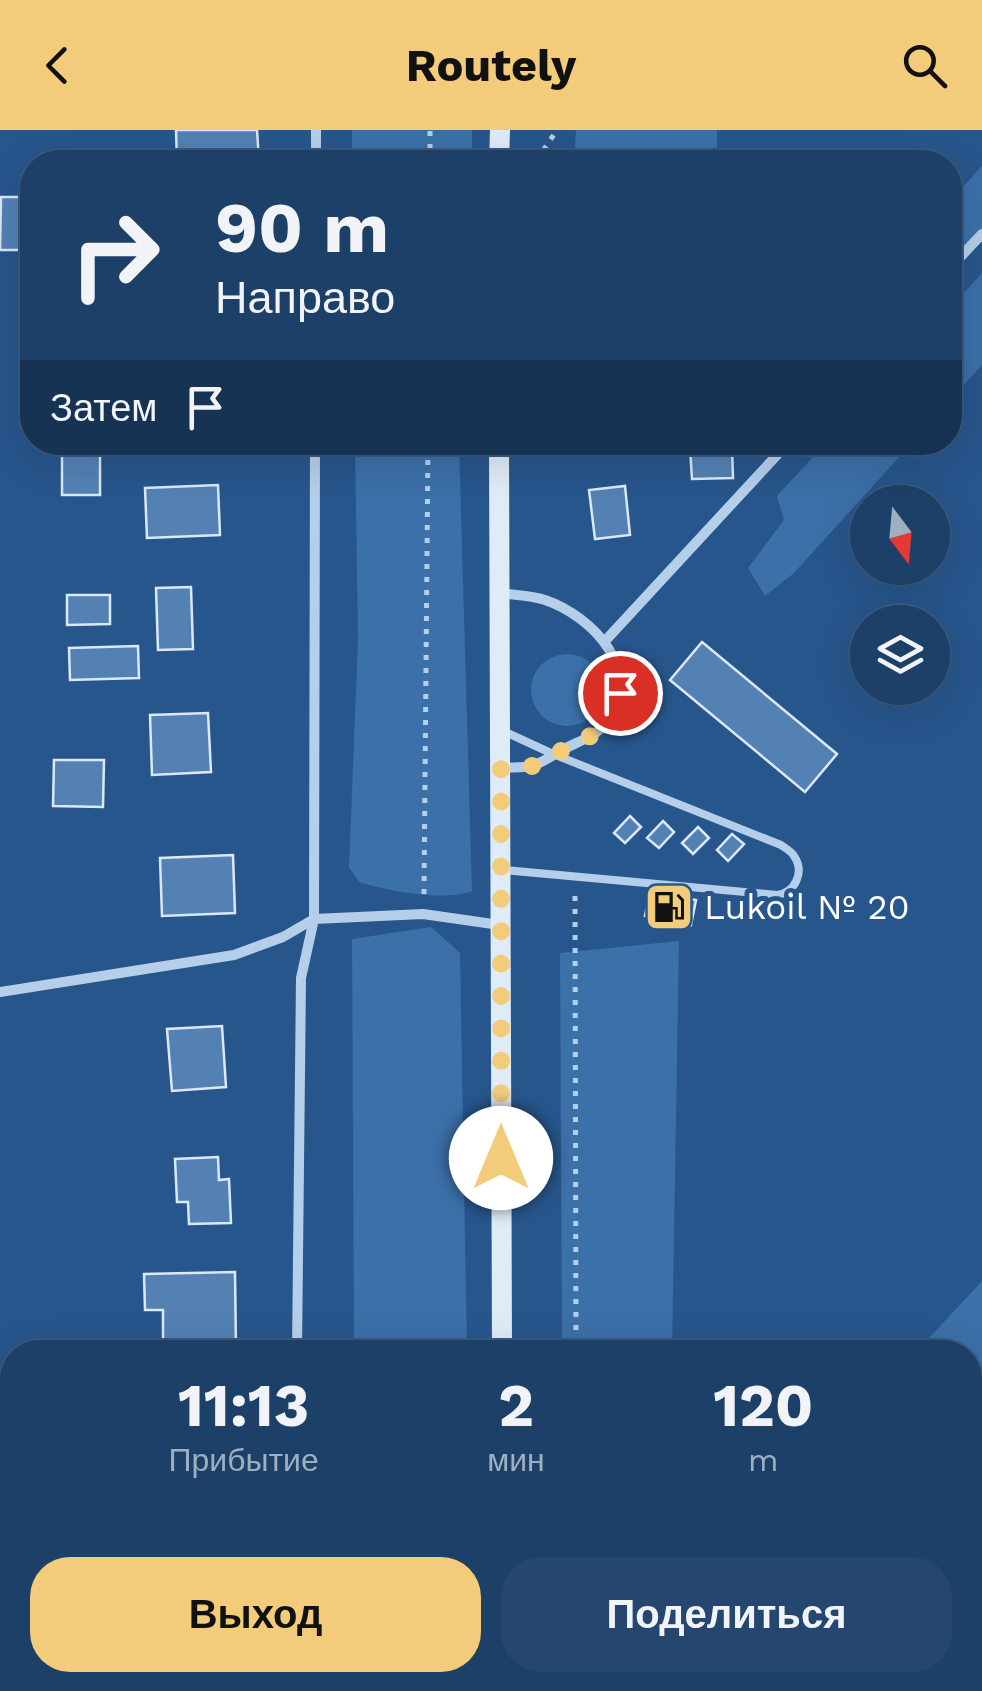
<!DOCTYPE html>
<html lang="ru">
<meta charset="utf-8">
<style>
:root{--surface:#1d4069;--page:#25476f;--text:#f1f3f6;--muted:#a0afc0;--line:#3b597d;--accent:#f3cc7b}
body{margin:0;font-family:"Work Sans",sans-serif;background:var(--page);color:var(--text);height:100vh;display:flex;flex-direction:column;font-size:38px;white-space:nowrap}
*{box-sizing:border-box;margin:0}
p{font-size:32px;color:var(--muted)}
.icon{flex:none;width:55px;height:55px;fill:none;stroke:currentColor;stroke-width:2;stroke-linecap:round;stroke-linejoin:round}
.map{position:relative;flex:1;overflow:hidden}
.panel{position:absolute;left:0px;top:1210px;width:982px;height:352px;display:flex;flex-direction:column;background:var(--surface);border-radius:40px 40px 0 0;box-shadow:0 10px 40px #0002,0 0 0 2px var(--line)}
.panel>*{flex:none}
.banner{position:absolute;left:20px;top:20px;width:942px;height:305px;border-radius:40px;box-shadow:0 10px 40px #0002,0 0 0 2px var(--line);background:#1d4069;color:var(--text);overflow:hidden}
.needle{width:65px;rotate:164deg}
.fabs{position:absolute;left:850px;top:355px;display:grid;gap:20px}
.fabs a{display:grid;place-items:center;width:100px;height:100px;border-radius:50%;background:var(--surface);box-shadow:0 10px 40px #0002,0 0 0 2px var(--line);font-size:50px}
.pin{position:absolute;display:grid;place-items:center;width:85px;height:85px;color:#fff;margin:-42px;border:5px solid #fff;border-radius:50%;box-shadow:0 2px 10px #0007}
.me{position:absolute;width:110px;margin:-55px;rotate:0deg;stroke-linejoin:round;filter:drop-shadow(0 0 8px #0008)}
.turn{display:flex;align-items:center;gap:35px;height:210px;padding:0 30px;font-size:45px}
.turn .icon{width:130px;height:130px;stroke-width:2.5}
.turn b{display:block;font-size:70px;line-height:85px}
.then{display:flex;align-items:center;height:95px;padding:0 30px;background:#0003;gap:20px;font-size:38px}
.eta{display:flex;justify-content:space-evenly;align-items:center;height:170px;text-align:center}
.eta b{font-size:60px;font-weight:700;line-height:70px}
.cta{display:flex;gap:20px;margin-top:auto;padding:20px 30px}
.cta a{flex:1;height:115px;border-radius:40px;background:var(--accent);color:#111;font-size:40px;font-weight:700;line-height:115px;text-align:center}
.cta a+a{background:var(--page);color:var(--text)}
header{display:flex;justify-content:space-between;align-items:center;height:130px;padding:0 30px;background:var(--accent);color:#111;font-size:45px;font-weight:700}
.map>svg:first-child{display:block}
</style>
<header><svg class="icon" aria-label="back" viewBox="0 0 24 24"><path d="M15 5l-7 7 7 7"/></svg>Routely<svg class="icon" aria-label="search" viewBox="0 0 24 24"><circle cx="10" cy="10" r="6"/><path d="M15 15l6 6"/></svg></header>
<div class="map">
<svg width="982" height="1561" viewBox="0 0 982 1561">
<rect width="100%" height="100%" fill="#27568c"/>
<path fill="#3b70a8" d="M352 0H472V32H352Z
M576 0H717V32H574Z
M982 36V100L950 134V71Z
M982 143V235L950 270V178Z
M355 313H459L472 761C444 772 388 761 359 752L349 737 358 510Z
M826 313H912L793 444 765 466 748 438 784 390 777 366Z
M531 560a36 36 0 1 1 72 0a36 36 0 1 1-72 0Z
M431 797 460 823 467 1222H354L352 809Z
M679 811 672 1222H562L560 823Z
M982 1151V1350L970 1363V1222H916Z
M356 1550H458L455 1561H356Z
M563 1550H800L790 1561H563Z"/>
<path fill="#5381b4" stroke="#dae8f8" stroke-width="2.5" d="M176 0H257L259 30 177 32Z
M1 67H28L27 120H0Z
M62 312H100V365H62Z
M732 316 733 348 692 349 690 318Z
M218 355 220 405 147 408 145 358Z
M625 356 630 405 595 409 589 360Z
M191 457 193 519 158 520 156 458Z
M67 465H110V494L67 495Z
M702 512 837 624 805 662 670 550Z
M138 516 139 548 70 550 69 518Z
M208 583 211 642 152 645 150 585Z
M54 630H104L103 677 53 676Z
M630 686 641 697 625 713 614 703Z
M663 691 674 702 659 718 647 708Z
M698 697 709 708 693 724 682 713Z
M732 704 744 714 728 731 717 720Z
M233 725 235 783 162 786 160 728Z
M650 762 696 770 691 795 645 786Z
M222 896 226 957 172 961 167 899Z
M218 1027 219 1050 229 1049 231 1093 189 1094 188 1072H177L175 1029Z
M235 1142 236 1220 163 1221V1180H145L144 1144Z"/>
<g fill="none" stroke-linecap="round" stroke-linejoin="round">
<path stroke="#b5cfea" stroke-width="5" stroke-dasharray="5 8" stroke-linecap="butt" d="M430 32V0
M540 32V25L557 0
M424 764 428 312
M575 766 576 1222
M576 1550V1561"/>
<path stroke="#b5cfea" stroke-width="8" d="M501 600 553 624 781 715C785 718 791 721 794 726 805 742 795 763 777 765L504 740"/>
<path stroke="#b5cfea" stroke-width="10" d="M316 32V0
M950 138 982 104
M499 463C513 465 530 465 545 470 593 486 647 544 606 594 596 605 580 611 566 618 556 623 544 632 532 636 523 638 511 637 501 638
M605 511 789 312
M0 862 234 825 283 807 314 789 423 784 500 795
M297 1222 301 848 314 789 315 312
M293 1561 294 1550"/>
<path stroke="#e0ebf8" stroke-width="20" d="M499 32 500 0
M499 312 502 1222
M503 1550V1561"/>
<path stroke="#f9fbfe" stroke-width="25" d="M970 1428 982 1414
M847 1561 857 1550"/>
</g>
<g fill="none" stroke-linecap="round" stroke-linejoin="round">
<path stroke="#f3cc7b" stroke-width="18" stroke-dasharray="0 32.4" d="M501 1028V638L532 636 598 602 608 592 620 563"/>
</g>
<defs>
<g id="fuel-square" transform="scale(2.5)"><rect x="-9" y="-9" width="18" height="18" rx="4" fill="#f3cc7b" stroke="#27568c"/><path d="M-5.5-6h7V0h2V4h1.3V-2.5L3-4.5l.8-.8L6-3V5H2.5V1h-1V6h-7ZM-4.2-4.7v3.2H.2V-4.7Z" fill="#111"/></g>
</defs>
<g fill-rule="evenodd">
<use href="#fuel-square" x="669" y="777"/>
</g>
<g text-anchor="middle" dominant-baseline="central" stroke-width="10" stroke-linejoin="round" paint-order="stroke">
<g font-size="35" fill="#fff" stroke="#27568c" text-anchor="start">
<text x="704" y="777">Lukoil № 20</text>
</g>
</g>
</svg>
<div class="fabs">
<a><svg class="needle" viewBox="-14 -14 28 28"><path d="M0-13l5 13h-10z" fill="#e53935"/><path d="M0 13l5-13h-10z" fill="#a0afc0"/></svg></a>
<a><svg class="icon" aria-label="layers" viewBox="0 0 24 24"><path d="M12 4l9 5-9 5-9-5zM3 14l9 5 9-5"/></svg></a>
</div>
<div class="pin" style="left:620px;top:563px;background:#d93025"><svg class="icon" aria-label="arrive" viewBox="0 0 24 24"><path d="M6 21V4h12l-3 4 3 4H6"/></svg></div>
<svg class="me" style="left:501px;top:1028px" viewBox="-20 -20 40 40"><circle r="19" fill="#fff"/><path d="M0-13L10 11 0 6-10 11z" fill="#f3cc7b"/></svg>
<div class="banner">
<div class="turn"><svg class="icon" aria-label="right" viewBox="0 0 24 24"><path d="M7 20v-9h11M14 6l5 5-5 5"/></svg><div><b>90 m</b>Направо</div></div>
<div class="then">Затем<svg class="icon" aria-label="arrive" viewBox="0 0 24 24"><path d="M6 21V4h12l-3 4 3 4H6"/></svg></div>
</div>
<section class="panel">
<div class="eta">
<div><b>11:13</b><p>Прибытие</p></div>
<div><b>2</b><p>мин</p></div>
<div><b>120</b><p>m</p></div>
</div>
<div class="cta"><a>Выход</a><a>Поделиться</a></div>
</section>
</div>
